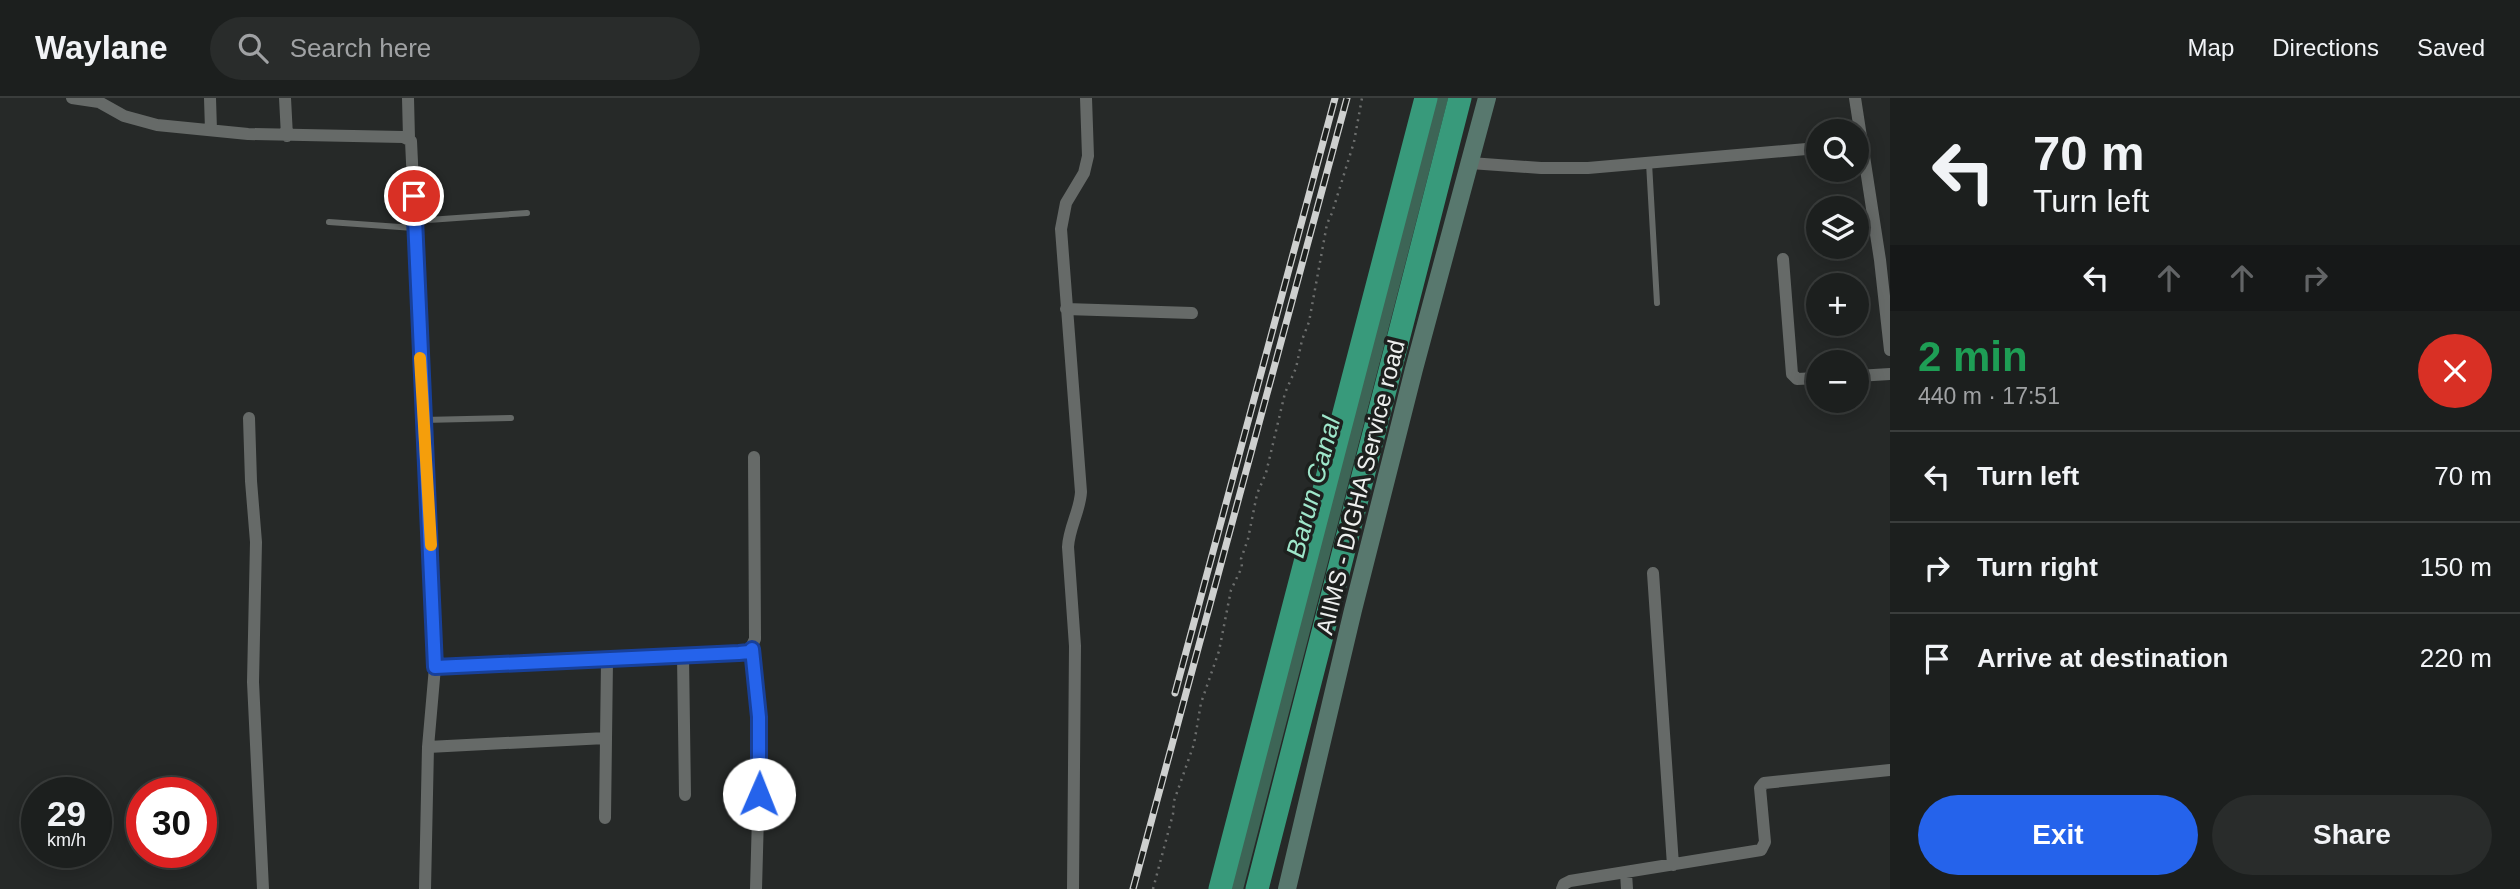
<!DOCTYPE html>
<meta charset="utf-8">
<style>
:root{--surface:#1c1f1e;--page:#292c2b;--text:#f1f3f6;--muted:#a0a2a4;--line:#3a3d3c;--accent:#2563eb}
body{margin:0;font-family:Arial,sans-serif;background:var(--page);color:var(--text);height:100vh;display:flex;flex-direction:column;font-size:26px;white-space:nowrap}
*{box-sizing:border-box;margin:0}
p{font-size:23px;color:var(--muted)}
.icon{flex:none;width:38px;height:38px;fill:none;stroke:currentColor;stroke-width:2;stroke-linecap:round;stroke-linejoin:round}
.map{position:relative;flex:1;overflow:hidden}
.panel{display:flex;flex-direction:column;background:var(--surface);width:630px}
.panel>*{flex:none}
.guide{background:#1c1f1e;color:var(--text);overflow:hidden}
.controls{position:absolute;left:1806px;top:21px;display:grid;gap:14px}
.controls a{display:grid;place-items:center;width:63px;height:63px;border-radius:50%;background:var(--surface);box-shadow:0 4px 18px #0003,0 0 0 2px var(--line);font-size:35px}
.speed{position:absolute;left:21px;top:679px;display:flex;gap:14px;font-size:35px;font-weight:700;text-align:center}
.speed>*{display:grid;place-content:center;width:91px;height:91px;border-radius:50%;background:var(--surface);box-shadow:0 4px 18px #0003,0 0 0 2px var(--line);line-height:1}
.speed small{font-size:18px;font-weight:400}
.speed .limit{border:10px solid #d22;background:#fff;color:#111}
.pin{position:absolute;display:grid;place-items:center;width:60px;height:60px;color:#fff;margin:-30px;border:4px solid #fff;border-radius:50%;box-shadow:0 2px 7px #0007}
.me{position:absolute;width:77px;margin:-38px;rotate:1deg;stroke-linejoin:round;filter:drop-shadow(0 0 5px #0008)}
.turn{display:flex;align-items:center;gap:24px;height:147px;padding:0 28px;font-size:32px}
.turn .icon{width:91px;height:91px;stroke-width:2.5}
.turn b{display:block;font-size:49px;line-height:60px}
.lanes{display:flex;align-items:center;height:66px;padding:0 28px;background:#0003;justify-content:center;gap:35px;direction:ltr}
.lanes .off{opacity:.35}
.round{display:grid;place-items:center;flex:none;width:74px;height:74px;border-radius:37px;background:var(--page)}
.headline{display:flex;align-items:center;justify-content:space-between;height:119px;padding:0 28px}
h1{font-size:42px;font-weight:700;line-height:52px;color:#1e9e55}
.primary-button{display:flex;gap:14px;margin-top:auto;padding:14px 28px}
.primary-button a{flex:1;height:80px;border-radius:42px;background:var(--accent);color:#fff;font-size:28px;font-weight:700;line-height:80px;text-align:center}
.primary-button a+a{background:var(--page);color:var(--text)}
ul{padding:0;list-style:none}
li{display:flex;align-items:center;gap:21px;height:91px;padding:0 28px;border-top:2px solid var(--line)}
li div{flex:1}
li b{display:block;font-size:26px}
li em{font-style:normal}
header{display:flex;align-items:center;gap:42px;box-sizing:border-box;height:98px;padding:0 35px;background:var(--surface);border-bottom:2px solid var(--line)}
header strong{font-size:33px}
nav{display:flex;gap:38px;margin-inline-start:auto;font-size:24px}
.search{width:490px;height:63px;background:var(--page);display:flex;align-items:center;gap:18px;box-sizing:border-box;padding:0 24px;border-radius:38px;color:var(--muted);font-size:26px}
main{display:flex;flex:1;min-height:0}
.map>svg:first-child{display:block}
</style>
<header>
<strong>Waylane</strong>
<div class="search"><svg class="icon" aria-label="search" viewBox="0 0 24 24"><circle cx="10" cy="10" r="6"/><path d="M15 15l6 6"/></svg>Search here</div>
<nav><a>Map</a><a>Directions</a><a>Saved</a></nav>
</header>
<main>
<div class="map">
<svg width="1890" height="791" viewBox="0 0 1890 791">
<rect width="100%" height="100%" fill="#262928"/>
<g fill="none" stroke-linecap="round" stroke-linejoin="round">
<path stroke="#3d6556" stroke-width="16" d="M1235 791 1440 0"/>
<path stroke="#6d6f6e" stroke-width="2.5" stroke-dasharray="2 5" stroke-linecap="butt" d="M1153 791 1173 716 1174 703 1194 646 1201 605 1219 553 1231 492 1242 469 1241 461 1248 441 1257 396 1266 375 1285 295 1296 270 1302 242 1309 224 1327 126 1332 115 1354 44 1362 0"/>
<path stroke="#666a68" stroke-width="6" d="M1649 65 1657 205
M414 123 527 115
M329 124 414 130
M423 322 511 320"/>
<path stroke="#666a68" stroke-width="12" d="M72 0 99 4 124 18 157 27 248 36 403 39 411 43 434 530 435 569 428 649 425 791
M210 0 211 32
M285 0 287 38
M408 0 409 40
M1855 0 1880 162 1890 252
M1470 65 1541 70H1588L1818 50
M1783 161 1792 276 1797 281 1818 280
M1066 211 1192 215
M1857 278 1890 276
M249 320 251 383 256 444 253 584 263 791
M1653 475 1673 767
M753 551 760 644 756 791
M683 558 685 697
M435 569 607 563 749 554 755 541 754 359
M428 649 606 640
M605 720 607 563
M1626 775 1627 791
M1073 791 1075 548 1068 449C1069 429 1080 413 1081 394L1061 131 1066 105 1084 75 1088 58 1086 0
M1562 791 1564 786 1570 783 1761 752 1765 744 1760 690 1764 685 1890 672"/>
<path stroke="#58786e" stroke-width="18" d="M1287 791 1353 512 1414 271 1487 0"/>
<path stroke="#389a7b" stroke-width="23" d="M1220 791 1426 0
M1257 791 1460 0"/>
<g stroke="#ced0cf" stroke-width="7">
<path id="rail" d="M1175 595 1335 0
M1133 791 1347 0"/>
</g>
<use href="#rail" stroke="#1d201e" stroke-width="4.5" stroke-dasharray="13" stroke-linecap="butt"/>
</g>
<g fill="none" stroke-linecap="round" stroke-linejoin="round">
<g stroke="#184099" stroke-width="18">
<path id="route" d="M414 98 435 569 739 555 749 554 752 551 759 619V696"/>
</g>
<use href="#route" stroke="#2563eb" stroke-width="12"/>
<path stroke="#f59e0b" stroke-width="12" d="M420 260 431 447"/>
</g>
<g text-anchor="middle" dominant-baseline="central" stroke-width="7" stroke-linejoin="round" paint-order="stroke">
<g font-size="24" fill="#edefee" stroke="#1d201e">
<text transform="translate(1360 389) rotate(-76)">AIIMS - DIGHA Service road</text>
</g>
<g font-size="26" font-style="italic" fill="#9fe7cb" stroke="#1d201e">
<text transform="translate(1313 389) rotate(-75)">Barun Canal</text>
</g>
</g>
</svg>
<div class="controls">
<a><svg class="icon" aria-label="search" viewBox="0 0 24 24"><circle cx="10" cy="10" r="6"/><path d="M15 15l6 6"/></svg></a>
<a><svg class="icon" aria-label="layers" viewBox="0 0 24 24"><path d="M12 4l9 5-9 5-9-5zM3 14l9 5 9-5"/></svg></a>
<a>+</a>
<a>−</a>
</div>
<div class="speed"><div>29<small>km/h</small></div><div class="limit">30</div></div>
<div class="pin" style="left:414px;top:98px;background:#d93025"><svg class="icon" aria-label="arrive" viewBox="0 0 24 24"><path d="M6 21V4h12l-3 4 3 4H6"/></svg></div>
<svg class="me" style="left:759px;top:696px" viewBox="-20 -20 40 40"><circle r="19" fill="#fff"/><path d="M0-13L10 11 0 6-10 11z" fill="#2563eb"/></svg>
</div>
<section class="panel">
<div class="guide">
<div class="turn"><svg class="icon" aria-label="left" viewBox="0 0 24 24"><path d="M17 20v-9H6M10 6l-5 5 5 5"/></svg><div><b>70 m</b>Turn left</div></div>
<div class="lanes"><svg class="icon" aria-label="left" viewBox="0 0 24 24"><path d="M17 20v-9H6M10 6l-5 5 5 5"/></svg><svg class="icon off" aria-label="ahead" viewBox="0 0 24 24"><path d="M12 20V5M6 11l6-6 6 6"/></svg><svg class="icon off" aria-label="ahead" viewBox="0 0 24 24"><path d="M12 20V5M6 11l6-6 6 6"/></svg><svg class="icon off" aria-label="right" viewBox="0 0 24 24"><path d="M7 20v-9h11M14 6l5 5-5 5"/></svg></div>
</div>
<div class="headline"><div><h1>2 min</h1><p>440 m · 17:51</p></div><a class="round" style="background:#d93025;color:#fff"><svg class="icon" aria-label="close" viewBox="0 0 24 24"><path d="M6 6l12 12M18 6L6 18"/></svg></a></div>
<ul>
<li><svg class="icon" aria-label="left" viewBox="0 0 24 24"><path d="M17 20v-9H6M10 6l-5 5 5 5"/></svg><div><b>Turn left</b></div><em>70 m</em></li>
<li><svg class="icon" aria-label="right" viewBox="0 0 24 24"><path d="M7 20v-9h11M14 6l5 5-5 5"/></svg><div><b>Turn right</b></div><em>150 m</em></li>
<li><svg class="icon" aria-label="arrive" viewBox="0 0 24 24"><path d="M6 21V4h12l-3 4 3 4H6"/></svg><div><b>Arrive at destination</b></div><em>220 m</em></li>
</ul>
<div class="primary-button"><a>Exit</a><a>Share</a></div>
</section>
</main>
